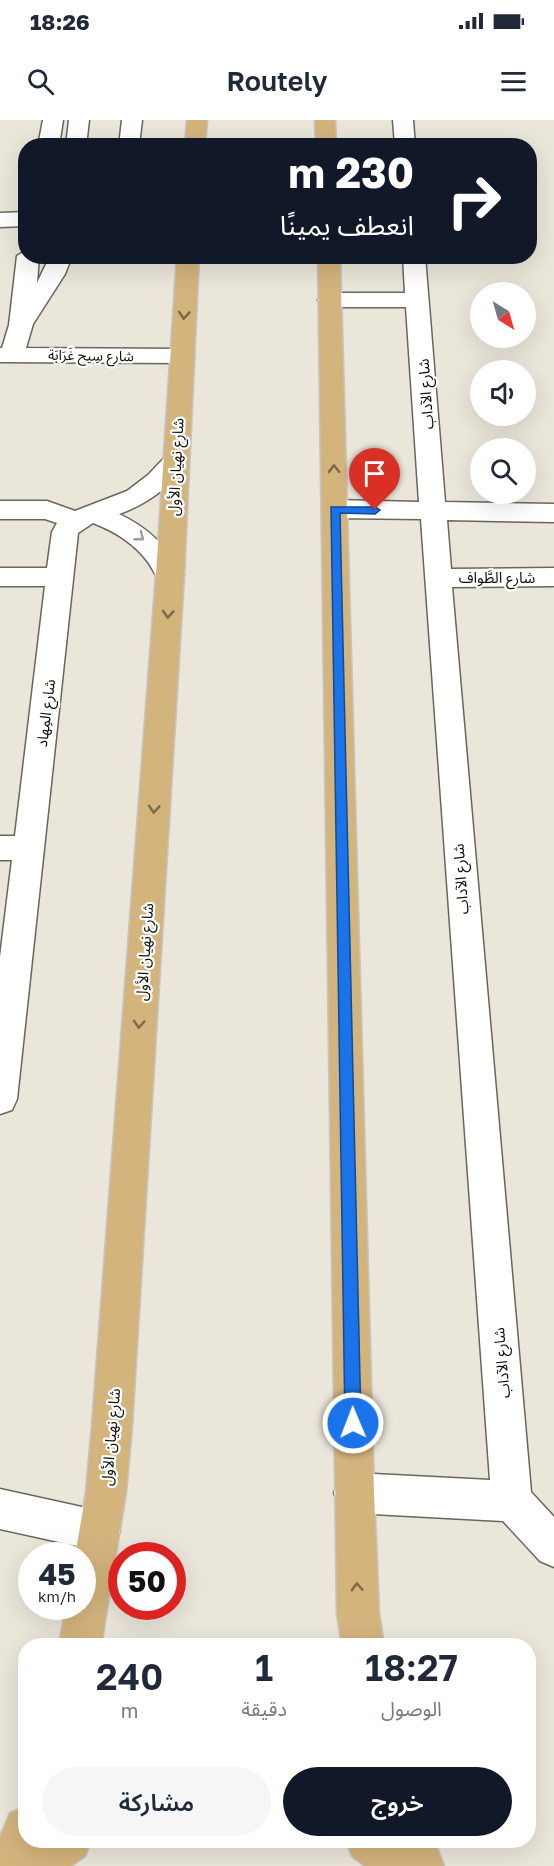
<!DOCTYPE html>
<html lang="ar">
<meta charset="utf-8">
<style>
:root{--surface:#fff;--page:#f6f6f7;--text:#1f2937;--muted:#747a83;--accent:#111827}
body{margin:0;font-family:"Golos Text","Noto Sans Arabic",sans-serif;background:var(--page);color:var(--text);direction:rtl;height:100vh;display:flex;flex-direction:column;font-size:22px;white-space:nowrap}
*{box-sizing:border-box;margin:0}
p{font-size:20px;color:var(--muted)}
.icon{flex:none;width:33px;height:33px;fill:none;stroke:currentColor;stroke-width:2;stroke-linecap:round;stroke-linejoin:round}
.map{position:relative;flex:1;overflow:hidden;direction:ltr}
.sheet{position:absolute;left:18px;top:1518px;width:518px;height:210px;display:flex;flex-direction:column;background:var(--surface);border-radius:24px;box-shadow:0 6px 24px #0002;direction:rtl}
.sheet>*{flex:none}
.top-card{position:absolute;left:18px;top:18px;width:519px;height:126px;border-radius:24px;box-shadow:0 6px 24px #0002;direction:rtl;background:#111827;color:#fff;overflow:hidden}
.needle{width:39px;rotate:143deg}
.controls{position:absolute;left:470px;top:162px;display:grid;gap:12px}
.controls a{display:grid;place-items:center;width:66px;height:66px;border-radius:50%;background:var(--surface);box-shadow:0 6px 24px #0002;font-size:30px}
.speed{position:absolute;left:18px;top:1422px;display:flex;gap:12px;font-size:30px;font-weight:700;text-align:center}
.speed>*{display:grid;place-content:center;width:78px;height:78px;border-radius:50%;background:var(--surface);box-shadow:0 6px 24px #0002;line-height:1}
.speed small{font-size:15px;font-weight:400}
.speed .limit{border:9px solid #d22;background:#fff;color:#111}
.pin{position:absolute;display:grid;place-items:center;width:51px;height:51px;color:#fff;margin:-62px -26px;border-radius:50% 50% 50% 0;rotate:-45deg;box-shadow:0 0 6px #0007}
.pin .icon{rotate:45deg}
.me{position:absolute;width:66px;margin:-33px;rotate:359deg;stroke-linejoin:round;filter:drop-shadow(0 0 4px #0008)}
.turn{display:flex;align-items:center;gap:21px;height:126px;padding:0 24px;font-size:27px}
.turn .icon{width:78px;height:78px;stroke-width:2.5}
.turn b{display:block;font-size:42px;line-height:51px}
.eta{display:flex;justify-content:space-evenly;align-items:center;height:102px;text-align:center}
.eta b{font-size:36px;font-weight:600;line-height:42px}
.button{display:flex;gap:12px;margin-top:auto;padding:12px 24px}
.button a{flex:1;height:69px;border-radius:36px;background:var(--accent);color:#fff;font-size:24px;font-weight:600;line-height:69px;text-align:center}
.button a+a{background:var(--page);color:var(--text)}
.status{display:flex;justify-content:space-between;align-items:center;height:42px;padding:0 30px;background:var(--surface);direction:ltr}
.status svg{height:16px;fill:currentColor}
header{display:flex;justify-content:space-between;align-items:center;height:78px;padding:0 24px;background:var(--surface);font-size:27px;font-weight:600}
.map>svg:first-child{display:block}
</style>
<div class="status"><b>18:26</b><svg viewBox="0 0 49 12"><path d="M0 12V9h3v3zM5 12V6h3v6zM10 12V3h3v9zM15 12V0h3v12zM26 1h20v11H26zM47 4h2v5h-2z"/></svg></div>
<header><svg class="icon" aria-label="menu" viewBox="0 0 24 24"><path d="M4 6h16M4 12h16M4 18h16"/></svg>Routely<svg class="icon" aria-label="search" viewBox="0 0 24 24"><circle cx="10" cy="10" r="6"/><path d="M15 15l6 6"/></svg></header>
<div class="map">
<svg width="554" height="1746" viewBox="0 0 554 1746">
<rect width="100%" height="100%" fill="#eae6da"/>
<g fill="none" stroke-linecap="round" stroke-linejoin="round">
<g stroke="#69665b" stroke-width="3">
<path id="minor" d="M43 0H63L59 26H38Z
M69 0H89L86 26H66Z
M122 0H142L139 26H119Z
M393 0H413L415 26H395Z
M26 92V106L0 107V93Z
M26 130V136H39L37 163 50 136H72L65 154 33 204 26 228 182 229 190 231 194 236 190 241 182 243 0 242V228H2L9 205 17 136Z
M403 136H425L445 382 554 384V402L447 400 451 449 554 448V466L452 467 531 1372 554 1397V1447L540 1441 503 1401 354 1393 340 1387 334 1373 340 1359 354 1353 490 1360 421 399 335 398 326 395 322 389 326 383 335 380 419 382 406 187H330L322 185 318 180 322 175 330 173H405Z
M175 334 184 336 188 342C171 367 147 384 119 394 149 408 167 427 184 455L180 462C174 463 167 466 161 462 156 458 152 447 148 442 134 423 114 411 93 403L78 413 17 979 12 990 0 994V837L12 740H0V716H15L45 466H0V448H47L52 412 57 403 45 399H0V381H47L75 391 127 371 148 355 166 336Z
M0 1369 100 1391 114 1397 120 1411 114 1425 100 1431 0 1409Z"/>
</g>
<g stroke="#c5c5c4" stroke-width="3">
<path id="major" d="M187 0H207L205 26H185Z
M315 0H335L336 26H316Z
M177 136H199L184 455 132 1306 126 1372 101 1526H59L66 1486H82V1436H75L86 1372 92 1306 156 455Z
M318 136H340L374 1373 379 1493 384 1526H342L337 1493Z
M26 1687V1720H91L85 1736 71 1746H0V1717L10 1693Z
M346 1720H434L444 1746H365L352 1736Z"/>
</g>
<use href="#minor" fill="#fff" fill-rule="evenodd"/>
<use href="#major" fill="#d4b47d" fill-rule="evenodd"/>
</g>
<defs><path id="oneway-chevron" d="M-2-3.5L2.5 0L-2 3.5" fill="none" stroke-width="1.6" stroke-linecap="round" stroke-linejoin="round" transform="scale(1.5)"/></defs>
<g stroke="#7b6949">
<use href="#oneway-chevron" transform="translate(184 195) rotate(94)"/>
<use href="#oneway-chevron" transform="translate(334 349) rotate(-91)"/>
<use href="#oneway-chevron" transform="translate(168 494) rotate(94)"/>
<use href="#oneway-chevron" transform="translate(154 689) rotate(94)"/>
<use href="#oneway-chevron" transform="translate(139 904) rotate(94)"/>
<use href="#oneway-chevron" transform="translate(357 1467) rotate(-92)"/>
</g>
<use stroke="#9f9e9d" href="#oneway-chevron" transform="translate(140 417) rotate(38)"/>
<path fill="#1a73e8" stroke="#114b97" stroke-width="1.5" d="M331 387H375L380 390 375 394 340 393 361 1303 359 1309 353 1311 347 1309 345 1303Z"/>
<g text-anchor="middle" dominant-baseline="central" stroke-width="4.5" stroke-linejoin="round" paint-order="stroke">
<g font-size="14" fill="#0e0d09" stroke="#fff">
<text transform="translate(91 235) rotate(1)">شارع سِيح غَرَابَة</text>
</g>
<g font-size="15" fill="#0e0d09" stroke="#fff">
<text transform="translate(425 274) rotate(-94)">شارع الآداب</text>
<text transform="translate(175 347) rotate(-87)">شارع نهيان الأول</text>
<text x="497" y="457">شارع الطَّواف</text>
<text transform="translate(45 593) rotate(-83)">شارع المِهاد</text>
<text transform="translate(460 759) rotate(-94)">شارع الآداب</text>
<text transform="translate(144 832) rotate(-86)">شارع نهيان الأول</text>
<text transform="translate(501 1243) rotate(-95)">شارع الآداب</text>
<text transform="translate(110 1317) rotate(-85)">شارع نهيان الأول</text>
</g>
</g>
</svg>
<div class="controls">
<a><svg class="needle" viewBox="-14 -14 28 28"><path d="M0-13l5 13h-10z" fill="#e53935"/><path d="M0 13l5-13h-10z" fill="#747a83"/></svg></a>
<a><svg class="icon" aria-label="sound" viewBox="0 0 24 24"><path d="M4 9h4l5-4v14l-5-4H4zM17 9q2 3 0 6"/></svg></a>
<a><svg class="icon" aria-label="search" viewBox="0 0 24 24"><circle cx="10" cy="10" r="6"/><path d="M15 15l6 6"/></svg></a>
</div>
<div class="speed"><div>45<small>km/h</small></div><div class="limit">50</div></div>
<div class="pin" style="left:375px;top:390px;background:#d93025"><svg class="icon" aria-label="arrive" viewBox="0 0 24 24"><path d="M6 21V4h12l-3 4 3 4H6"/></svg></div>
<svg class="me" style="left:353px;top:1303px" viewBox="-20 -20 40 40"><circle r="17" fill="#1a73e8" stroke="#fff" stroke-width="3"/><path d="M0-11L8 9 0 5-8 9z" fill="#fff"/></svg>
<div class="top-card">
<div class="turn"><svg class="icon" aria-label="right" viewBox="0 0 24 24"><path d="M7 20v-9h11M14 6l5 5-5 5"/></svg><div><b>230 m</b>انعطف يمينًا</div></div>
</div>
<section class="sheet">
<div class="eta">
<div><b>18:27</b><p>الوصول</p></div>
<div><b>1</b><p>دقيقة</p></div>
<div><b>240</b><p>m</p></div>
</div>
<div class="button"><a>خروج</a><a>مشاركة</a></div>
</section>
</div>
